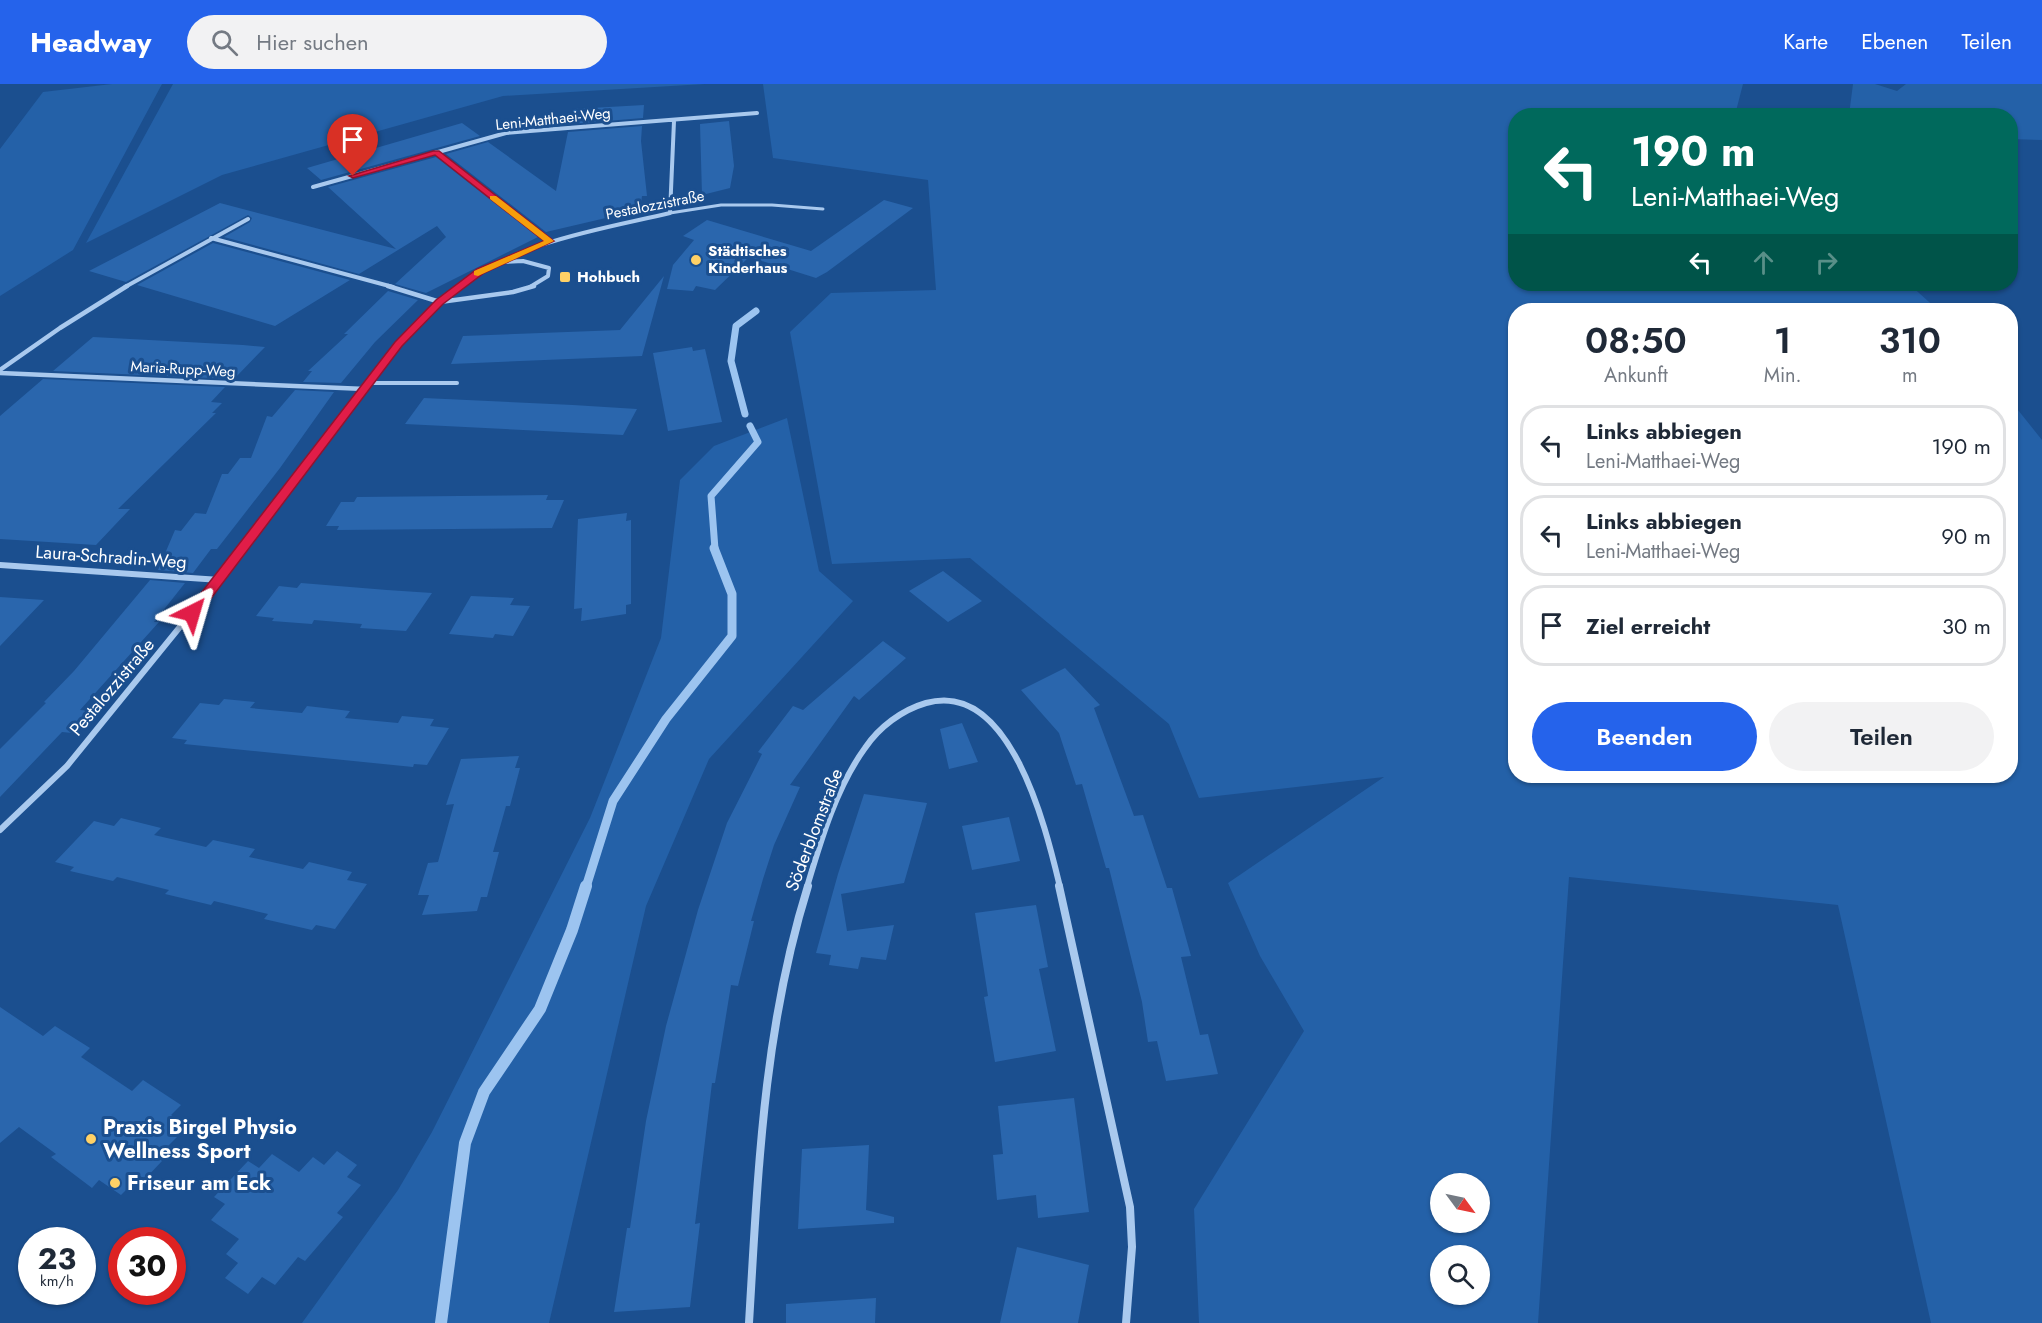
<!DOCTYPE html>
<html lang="de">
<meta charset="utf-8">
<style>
:root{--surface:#fff;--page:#f2f2f3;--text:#1f2937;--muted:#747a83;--line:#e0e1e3;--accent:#2563eb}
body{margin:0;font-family:Jost,sans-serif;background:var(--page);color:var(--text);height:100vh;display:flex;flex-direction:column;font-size:22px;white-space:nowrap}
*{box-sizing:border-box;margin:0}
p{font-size:20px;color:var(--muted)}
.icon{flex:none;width:33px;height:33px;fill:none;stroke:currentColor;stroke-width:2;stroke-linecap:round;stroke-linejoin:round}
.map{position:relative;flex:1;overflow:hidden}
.sheet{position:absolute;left:1508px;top:219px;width:510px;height:480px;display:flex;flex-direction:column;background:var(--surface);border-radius:24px;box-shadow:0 2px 4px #0004}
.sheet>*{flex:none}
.hud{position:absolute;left:1508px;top:24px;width:510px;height:183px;border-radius:24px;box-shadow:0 2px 4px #0004;background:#00695c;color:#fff;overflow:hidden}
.needle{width:39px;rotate:123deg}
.buttons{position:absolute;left:1430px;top:1089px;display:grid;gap:12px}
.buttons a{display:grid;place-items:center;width:60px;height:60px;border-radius:50%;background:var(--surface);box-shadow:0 2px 4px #0004;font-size:30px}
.speed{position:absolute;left:18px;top:1143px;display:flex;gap:12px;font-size:30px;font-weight:700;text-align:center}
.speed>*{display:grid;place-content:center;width:78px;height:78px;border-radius:50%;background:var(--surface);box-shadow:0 2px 4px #0004;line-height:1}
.speed small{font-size:15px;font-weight:400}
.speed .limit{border:9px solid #d22;background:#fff;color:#111}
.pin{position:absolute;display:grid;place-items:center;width:51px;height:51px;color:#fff;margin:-62px -26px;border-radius:50% 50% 50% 0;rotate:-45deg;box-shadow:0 0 6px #0007}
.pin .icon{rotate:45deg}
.me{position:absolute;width:66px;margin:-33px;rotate:40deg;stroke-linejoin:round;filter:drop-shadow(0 0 4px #0008)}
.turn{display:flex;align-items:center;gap:21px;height:126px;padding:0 24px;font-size:27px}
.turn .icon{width:78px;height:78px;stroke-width:2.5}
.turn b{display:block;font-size:42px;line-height:51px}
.lanes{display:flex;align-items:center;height:57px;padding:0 24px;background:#0003;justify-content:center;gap:30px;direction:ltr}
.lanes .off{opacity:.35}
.eta{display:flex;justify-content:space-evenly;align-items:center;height:102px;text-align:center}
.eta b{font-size:36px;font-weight:600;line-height:42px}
.cta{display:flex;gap:12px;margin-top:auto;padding:12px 24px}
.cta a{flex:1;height:69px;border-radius:36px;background:var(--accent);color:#fff;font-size:24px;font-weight:600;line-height:69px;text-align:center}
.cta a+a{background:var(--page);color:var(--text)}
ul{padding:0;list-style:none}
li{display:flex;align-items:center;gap:18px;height:81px;margin:0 12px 9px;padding:0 12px;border:3px solid var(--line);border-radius:24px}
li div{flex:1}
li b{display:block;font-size:22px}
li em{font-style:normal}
header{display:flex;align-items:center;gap:36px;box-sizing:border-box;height:84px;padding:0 30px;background:var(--accent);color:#fff}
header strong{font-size:28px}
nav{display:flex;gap:33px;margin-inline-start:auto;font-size:21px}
.search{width:420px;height:54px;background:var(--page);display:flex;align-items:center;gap:15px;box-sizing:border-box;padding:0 21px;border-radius:33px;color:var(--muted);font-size:22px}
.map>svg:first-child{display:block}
</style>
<header>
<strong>Headway</strong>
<div class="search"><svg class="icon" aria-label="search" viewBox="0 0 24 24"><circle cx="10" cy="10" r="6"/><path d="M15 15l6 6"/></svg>Hier suchen</div>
<nav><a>Karte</a><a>Ebenen</a><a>Teilen</a></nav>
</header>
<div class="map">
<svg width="2042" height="1239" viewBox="0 0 2042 1239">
<rect width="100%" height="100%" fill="#1b4f8f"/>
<path fill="#2461a8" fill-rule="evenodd" d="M112 0H162L73 166 0 212V65L43 8Z
M173 0H705L503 12 222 91 86 159Z
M763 0H1743L1735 31 1515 32V200H1909L1938 226H1515V692H2010V316L2042 356V1239H1931L1838 821 1569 793 1538 1239H1199L1194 1125 1304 947 1260 872 1228 799 1384 693 1199 714 1169 640 970 474 832 480 790 248 831 209 936 206 928 96 773 74ZM1440 1100H1479V1138H1440ZM1440 1172H1479V1210H1440Z
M1853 0H1875L1897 7 1906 0H2042V56L2010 55V32L1849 31Z
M787 334 819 487 853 517 709 675 646 822 549 1239H302L398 1106 432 1048 590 734 661 554 680 396 714 362Z"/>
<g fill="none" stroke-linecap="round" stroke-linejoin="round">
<path stroke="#9cc4f0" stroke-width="7" d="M745 330 731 277 736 242 756 227
M715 465 711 412 758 358 750 342"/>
<path stroke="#9cc4f0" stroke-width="9" d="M586 803 613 717 666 635 732 552V510L714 464"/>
<path stroke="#9cc4f0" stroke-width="12" d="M441 1239 465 1059 484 1008 540 925 572 846 586 802"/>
</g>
<path fill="#2a66ad" d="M644 21 643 34 570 40 573 25Z
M729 37 734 82 730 104 702 111 700 40Z
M462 39 480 52 321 96 307 84Z
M642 42 641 57 647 112H642L640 126 546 148 446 70 488 58 556 107 568 48Z
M436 73 538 153 426 209 395 200 446 153 437 142 359 190 224 153 250 138 252 134 248 131 126 198 89 187 220 119 396 165 328 103Z
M884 116 913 124 827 188 816 194 749 173 715 206 696 202 693 207 667 205 673 181 694 156 683 152 707 136 811 167Z
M213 159 350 196 275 242 137 201Z
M664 192 642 272 451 280 463 252 620 246Z
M388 207 418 216 375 258 341 299 303 298 312 287H308L348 250H344Z
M93 253 243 261 265 263 234 295 53 287Z
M692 263 693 267 705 265 722 338 668 347 653 269Z
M43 295 225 303 211 318 222 319 212 329H216L118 425H130L96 461 0 455V332Z
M295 306 334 308 280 384 217 465H211L193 489 158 486 175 446 181 447 195 429 206 430 222 390H228L240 374H251L267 332 272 333Z
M424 314 573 321 637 325 623 351 405 340Z
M548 411 546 416H564L552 444 337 446 339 442H326L341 418H354L357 413Z
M627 429 626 437 631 436V520L626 521V530L581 537 582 524 574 525 578 435Z
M943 487 982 517 948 538 909 507Z
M150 496 185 499 154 538H159L80 626 92 627 72 649 62 648 0 713V665L46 619 44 618 74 587Z
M301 499 387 506 432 509 406 547 360 544 362 540 314 536 312 540 272 537 274 534 256 532 279 502 297 504Z
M471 512 514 514 510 521 530 522 513 552 495 550 493 554 449 550Z
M0 513 44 516 0 562Z
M883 557 906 574 859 616 854 612 790 701 800 703 774 761 763 795 751 837H754L738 902 731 901 715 999H712L695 1140 700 1139 690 1223 614 1228 627 1144H630L646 1037 666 942 698 826 727 739 762 670 758 668 793 622 803 626Z
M1065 584 1100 621 1094 624 1134 732 1143 731 1167 804H1172L1191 872 1181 873 1200 951 1208 950 1218 990 1166 997 1157 957 1148 958 1142 918 1109 784H1106L1082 700 1076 701 1059 649 1021 606Z
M224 615 255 618 250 624 302 629 307 622 350 627 345 634 398 639 402 632 434 635 430 642 449 644 427 681 414 680 413 683 184 660 187 656 172 654 200 619 219 621Z
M962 639 978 678 949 685 940 645Z
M519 672 515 684H520L510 722H506L493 768H499L487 813H481L477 827 422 831 429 811H418L428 779 438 778 454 720 446 721 461 675Z
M864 710 927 719 904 799 841 810 847 847 894 841 886 876 861 873 858 885 829 881 831 871 816 869 838 790Z
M1009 733 1020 777 972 786 962 742Z
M121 734 161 744 154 751 206 763 213 756 255 765 249 773 303 785 309 778 352 788 347 796 367 800 335 845 316 841 312 846 264 835 268 830 214 817 211 821 165 810 169 806 117 793 113 797 70 787 74 783 55 778 94 737 114 742Z
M1036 821 1048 883 1039 885 1056 967 995 978 984 913 988 912 975 829Z
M0 923 43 952 55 942 90 964 81 973 132 1007 143 996 181 1021 171 1031 188 1042 157 1073 162 1077 145 1095 140 1092 121 1111 99 1096 92 1104 51 1073 56 1070 19 1043 0 1059Z
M1074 1014 1089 1128 1038 1134 1036 1111 997 1116 993 1071 1003 1070 998 1022Z
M869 1061 866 1126 894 1133V1139L798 1145 802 1065Z
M337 1067 357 1081 347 1093 361 1101 337 1129 343 1133 305 1177 298 1173 275 1201 262 1193 248 1210 225 1194 238 1179 226 1170 239 1155 211 1136 225 1120 214 1113 248 1077 259 1084 272 1070 299 1088 313 1073 324 1081Z
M1017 1163 1089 1181 1078 1239H1000Z
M876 1214 875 1239H786V1220Z"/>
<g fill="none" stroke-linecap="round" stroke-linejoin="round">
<path stroke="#a9c9ee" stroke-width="3" d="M670 129 721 121H772L823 125"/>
<path stroke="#a9c9ee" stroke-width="4" d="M370 299H457"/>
<path stroke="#a9c9ee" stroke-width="4" d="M436 68 550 157
M313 103 506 49 757 29
M211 154 393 203
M504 178 523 177 549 184 548 192 530 203
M125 203 248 135
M459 203C520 157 597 146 670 129L674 37"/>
<path stroke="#a9c9ee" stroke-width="4.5" d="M388 202 440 218 513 208 534 202
M0 286 60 244 127 202
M0 289 365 305
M243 465 398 260 440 218 461 202"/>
<path stroke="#a9c9ee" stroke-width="6" d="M0 481 220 496
M0 746 67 682 244 464
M807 803C821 756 836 704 865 664 879 643 902 626 926 619 1011 595 1046 745 1060 803"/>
<path stroke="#a9c9ee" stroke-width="8" d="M1059 802 1130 1123 1132 1163 1126 1239
M749 1239C758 1090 763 946 808 802"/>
</g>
<path fill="#e11d48" stroke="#92132f" stroke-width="1.5" d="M433 67H439L554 157 484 189 443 220 402 262 197 533H188L186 529 188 526 395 258 436 216 477 185 544 157 435 71 353 94 349 92Z"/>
<path fill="#f59e0b" d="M490 112H496L554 157 478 192 474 191V187L544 157 490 115Z"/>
<g fill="#ffd166" stroke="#1b4f8f" stroke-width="2">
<circle cx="696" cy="176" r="6"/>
<rect x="559" y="187" width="12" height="12" rx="3"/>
<circle cx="91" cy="1055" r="6"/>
<circle cx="115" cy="1099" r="6"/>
</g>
<g text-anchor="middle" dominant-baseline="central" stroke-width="6" stroke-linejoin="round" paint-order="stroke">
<g font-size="15" fill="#fff" stroke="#1b4f8f">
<text transform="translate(553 35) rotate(-6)">Leni-Matthaei-Weg</text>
<text transform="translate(655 121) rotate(-11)">Pestalozzistraße</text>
<text transform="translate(183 285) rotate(3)">Maria-Rupp-Weg</text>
</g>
<g font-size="15" font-weight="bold" fill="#fff" stroke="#1b4f8f" text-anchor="start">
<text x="708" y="167">Städtisches<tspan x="708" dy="17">Kinderhaus</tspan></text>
<text x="577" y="193">Hohbuch</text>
</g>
<g font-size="18" fill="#fff" stroke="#1b4f8f">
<text transform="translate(111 473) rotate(4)">Laura-Schradin-Weg</text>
<text transform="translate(112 603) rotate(-50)">Pestalozzistraße</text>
<text transform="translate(814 746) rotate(-69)">Söderblomstraße</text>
</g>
<g font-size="21" font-weight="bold" fill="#fff" stroke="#1b4f8f" text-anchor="start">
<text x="103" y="1043">Praxis Birgel Physio<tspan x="103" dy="24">Wellness Sport</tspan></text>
<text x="127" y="1099">Friseur am Eck</text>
</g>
</g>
</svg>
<div class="buttons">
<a><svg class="needle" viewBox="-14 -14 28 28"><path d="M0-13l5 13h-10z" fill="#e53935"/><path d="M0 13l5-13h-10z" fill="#747a83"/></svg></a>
<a><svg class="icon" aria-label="search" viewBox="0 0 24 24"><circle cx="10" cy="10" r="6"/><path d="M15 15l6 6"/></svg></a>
</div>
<div class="speed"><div>23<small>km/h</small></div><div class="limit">30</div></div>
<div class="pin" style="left:353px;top:92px;background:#d93025"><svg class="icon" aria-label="arrive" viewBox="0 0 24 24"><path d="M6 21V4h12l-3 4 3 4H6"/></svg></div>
<svg class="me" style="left:192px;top:529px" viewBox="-20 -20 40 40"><path d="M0-17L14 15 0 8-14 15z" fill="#e11d48" stroke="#fff" stroke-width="4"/></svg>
<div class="hud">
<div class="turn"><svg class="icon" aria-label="left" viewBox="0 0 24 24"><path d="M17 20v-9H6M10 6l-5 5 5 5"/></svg><div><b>190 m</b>Leni-Matthaei-Weg</div></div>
<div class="lanes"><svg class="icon" aria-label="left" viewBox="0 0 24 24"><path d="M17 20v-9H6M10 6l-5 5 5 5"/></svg><svg class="icon off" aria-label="ahead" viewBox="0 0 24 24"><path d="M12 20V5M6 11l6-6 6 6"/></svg><svg class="icon off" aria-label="right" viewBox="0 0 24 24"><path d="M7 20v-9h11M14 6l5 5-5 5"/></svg></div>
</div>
<section class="sheet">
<div class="eta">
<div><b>08:50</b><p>Ankunft</p></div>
<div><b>1</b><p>Min.</p></div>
<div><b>310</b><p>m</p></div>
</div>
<ul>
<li><svg class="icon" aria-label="left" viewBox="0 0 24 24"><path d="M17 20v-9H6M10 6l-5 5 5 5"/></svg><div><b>Links abbiegen</b><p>Leni-Matthaei-Weg</p></div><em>190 m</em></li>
<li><svg class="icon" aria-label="left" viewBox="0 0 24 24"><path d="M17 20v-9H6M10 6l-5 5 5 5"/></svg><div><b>Links abbiegen</b><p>Leni-Matthaei-Weg</p></div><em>90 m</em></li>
<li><svg class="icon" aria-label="arrive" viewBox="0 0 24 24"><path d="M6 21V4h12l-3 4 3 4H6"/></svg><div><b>Ziel erreicht</b></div><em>30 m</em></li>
</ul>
<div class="cta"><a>Beenden</a><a>Teilen</a></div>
</section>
</div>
